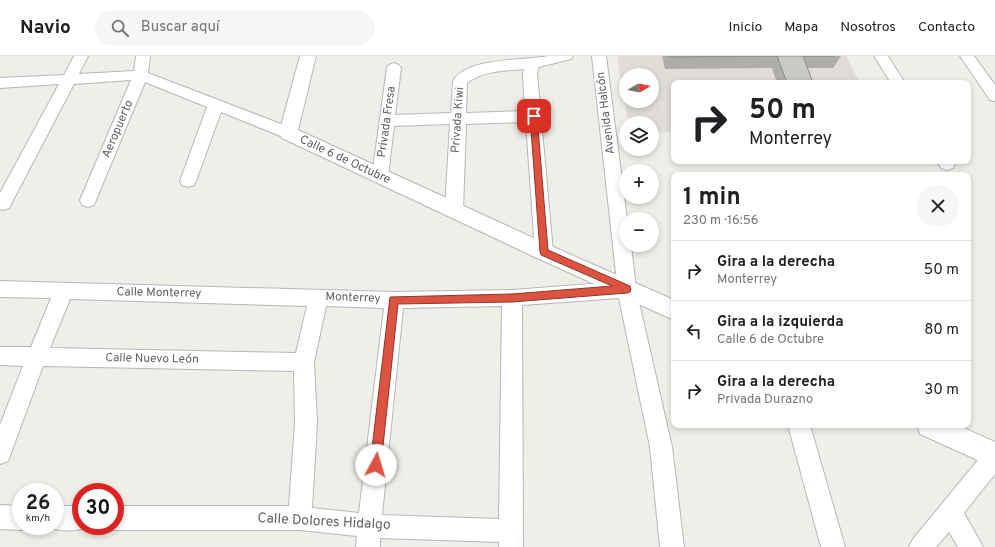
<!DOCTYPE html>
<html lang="es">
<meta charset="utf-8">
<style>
:root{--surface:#fff;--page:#f6f6f6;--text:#202124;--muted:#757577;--line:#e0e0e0}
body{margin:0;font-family:Overpass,sans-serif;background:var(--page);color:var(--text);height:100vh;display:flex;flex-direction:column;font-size:15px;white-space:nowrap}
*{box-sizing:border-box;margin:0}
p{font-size:13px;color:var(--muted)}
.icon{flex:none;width:22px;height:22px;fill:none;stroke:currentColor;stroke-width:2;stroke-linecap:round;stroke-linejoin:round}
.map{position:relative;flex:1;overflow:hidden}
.sheet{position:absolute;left:671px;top:116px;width:300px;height:256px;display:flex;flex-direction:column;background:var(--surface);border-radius:8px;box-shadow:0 2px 6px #0003}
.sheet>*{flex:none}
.hud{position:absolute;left:671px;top:24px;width:300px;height:84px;border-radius:8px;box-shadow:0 2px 6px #0003;background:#fff;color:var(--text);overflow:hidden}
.needle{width:26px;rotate:80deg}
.buttons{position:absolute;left:619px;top:12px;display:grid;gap:8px}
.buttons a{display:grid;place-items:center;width:40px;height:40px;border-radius:50%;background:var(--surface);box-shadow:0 2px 6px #0003;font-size:20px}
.speed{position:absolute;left:12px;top:427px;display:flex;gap:8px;font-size:20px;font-weight:700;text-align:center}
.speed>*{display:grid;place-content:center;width:52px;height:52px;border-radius:50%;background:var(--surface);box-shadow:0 2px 6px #0003;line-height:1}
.speed small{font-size:10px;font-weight:400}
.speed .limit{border:6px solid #d22;background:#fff;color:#111}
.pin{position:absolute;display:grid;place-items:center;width:34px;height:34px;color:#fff;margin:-17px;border-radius:8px;box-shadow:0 2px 6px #0006}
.me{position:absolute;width:44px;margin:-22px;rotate:6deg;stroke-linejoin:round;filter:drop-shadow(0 0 3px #0008)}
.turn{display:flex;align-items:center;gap:14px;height:84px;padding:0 12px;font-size:18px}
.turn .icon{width:52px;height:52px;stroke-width:2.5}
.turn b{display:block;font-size:28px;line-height:34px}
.round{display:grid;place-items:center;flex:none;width:42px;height:42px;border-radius:21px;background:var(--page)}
.overview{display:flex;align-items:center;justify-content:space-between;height:68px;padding:0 12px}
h1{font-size:24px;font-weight:700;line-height:30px}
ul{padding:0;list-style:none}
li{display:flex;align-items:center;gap:12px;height:60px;padding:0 12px;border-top:1px solid var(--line)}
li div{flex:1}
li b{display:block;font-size:15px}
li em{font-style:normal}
header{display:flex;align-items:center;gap:24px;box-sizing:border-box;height:56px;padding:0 20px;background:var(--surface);border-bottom:1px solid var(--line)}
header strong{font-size:19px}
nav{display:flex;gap:22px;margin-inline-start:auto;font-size:14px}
.search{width:280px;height:36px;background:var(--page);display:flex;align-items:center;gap:10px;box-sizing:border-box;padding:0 14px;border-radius:22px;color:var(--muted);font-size:15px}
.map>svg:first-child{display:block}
</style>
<header>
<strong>Navio</strong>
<div class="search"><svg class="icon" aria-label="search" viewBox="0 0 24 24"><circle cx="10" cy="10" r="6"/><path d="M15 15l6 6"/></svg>Buscar aquí</div>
<nav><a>Inicio</a><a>Mapa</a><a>Nosotros</a><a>Contacto</a></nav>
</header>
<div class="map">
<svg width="995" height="491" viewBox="0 0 995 491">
<rect width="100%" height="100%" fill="#f0eee8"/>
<path fill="#dfddd6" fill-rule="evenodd" d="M617 0H846L860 27H674V76L652 77V67H628ZM626 19H652V45H626Z"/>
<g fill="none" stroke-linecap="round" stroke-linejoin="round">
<g stroke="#b5b7bb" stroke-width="2">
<path id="minor" d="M74 0H88L79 18 134 15 136 0H150L148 17 294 73 296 77 294 81 288 83 221 56 196 125 194 129 188 131 182 129 180 125 207 51 145 26 96 144 94 149 88 151 82 149 80 144 131 24 74 28 9 152 3 154 0 153V137L59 28 0 32V22L64 19Z
M548 0H573L571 3 539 11 537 17 553 196 550 201 544 203 538 201 535 196 526 66 466 68 463 154 460 159 454 161 448 159 445 154 450 68 394 70 388 120 386 124 380 126 374 124 372 120 387 12 389 9 394 7 399 9 401 12 395 59 451 57 453 25C468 1 523 5 548 0ZM524 13 523 17 525 55 466 57 467 27C484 14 504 15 524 13Z
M592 0H606L627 163H626V189H631L636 233 672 391 684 491H660L650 391 619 242 522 249 523 491H499V486L380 482V491H356L357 480 300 474H115L107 470H115V450H289L295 367 294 315 43 310 8 405 0 408V369L23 310 0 309V291H31L51 242 0 241V225L394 236 512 234 617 226ZM70 243 307 250 296 297 50 292ZM326 250 384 252 359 457 312 452 317 367 314 306ZM502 250 499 463 382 459 403 252Z
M874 0H888L905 27H891Z
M960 0H974L995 29V45L990 44Z
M937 105H953L955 108 953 112 947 114 941 112Z
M788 369H810L845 491H821Z
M995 390V418L964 457 983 491H958L949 476 936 491H909L913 483 987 393Z
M0 449 21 450V470H29L21 474 0 473Z
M55 450H81V470H89C76 476 60 476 47 470H55Z"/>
</g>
<g stroke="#b5b7bb" stroke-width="2">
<path id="tertiary" d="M300 0H316L298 74 551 190 674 244V264L537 202 282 82 279 77Z
M917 369H957L995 386V412L920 378Z"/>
</g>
<use href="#minor" fill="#fff" fill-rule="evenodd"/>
<use href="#tertiary" fill="#fff" fill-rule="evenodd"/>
</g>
<path fill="#afada9" d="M662 0H841L833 12H807L813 27H777L772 12 665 13Z"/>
<path fill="#cbc9c4" stroke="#8e8d89" d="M668 0H835H803L813 27H787L777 0 669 1Z"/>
<path fill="#dd5341" stroke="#90362a" d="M534 57 537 60 548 194 630 230 631 233 630 236 627 237 512 246 398 248 381 409 379 413 376 415 372 413 370 409 390 241 512 238 612 230 541 199 540 196 530 60Z"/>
<g text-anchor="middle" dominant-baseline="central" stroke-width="3.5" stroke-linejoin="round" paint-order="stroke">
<g font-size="12" fill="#5f6267" stroke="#fff">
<text transform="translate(606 57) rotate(-97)">Avenida Halcón</text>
<text transform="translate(458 64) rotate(-86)">Privada Kiwi</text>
<text transform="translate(387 66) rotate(-82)">Privada Fresa</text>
<text transform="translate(118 73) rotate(-67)">Aeropuerto</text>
<text transform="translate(345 104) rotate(25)">Calle 6 de Octubre</text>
<text transform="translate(159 237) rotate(1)">Calle Monterrey</text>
<text transform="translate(353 242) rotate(2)">Monterrey</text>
<text transform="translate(152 303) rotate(1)">Calle Nuevo León</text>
</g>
<g font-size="14" fill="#5f6267" stroke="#fff">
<text transform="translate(324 466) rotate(3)">Calle Dolores Hidalgo</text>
</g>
</g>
</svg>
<div class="buttons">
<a><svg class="needle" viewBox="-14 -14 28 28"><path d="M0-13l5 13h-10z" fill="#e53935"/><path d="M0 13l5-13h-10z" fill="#757577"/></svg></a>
<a><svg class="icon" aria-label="layers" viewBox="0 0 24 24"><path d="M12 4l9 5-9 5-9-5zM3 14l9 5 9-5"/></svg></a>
<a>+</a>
<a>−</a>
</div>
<div class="speed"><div>26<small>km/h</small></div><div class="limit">30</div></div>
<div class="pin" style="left:534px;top:60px;background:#d93025"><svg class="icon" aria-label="arrive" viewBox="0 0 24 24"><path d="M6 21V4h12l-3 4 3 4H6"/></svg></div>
<svg class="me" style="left:376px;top:409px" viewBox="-20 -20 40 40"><circle r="19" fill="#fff"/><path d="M0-13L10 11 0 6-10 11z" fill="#dd5341"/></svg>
<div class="hud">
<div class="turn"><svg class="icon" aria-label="right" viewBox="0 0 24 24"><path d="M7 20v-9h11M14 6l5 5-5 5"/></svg><div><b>50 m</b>Monterrey</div></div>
</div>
<section class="sheet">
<div class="overview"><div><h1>1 min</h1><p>230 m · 16:56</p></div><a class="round"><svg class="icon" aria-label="close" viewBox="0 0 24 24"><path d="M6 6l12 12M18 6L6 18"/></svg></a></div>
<ul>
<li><svg class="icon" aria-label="right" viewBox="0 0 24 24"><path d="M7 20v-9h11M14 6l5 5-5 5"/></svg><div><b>Gira a la derecha</b><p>Monterrey</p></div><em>50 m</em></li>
<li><svg class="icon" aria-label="left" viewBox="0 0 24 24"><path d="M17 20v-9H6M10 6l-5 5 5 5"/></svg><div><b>Gira a la izquierda</b><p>Calle 6 de Octubre</p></div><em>80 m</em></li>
<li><svg class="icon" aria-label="right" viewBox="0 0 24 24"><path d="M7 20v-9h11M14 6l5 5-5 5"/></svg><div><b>Gira a la derecha</b><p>Privada Durazno</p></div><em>30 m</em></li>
</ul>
</section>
</div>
